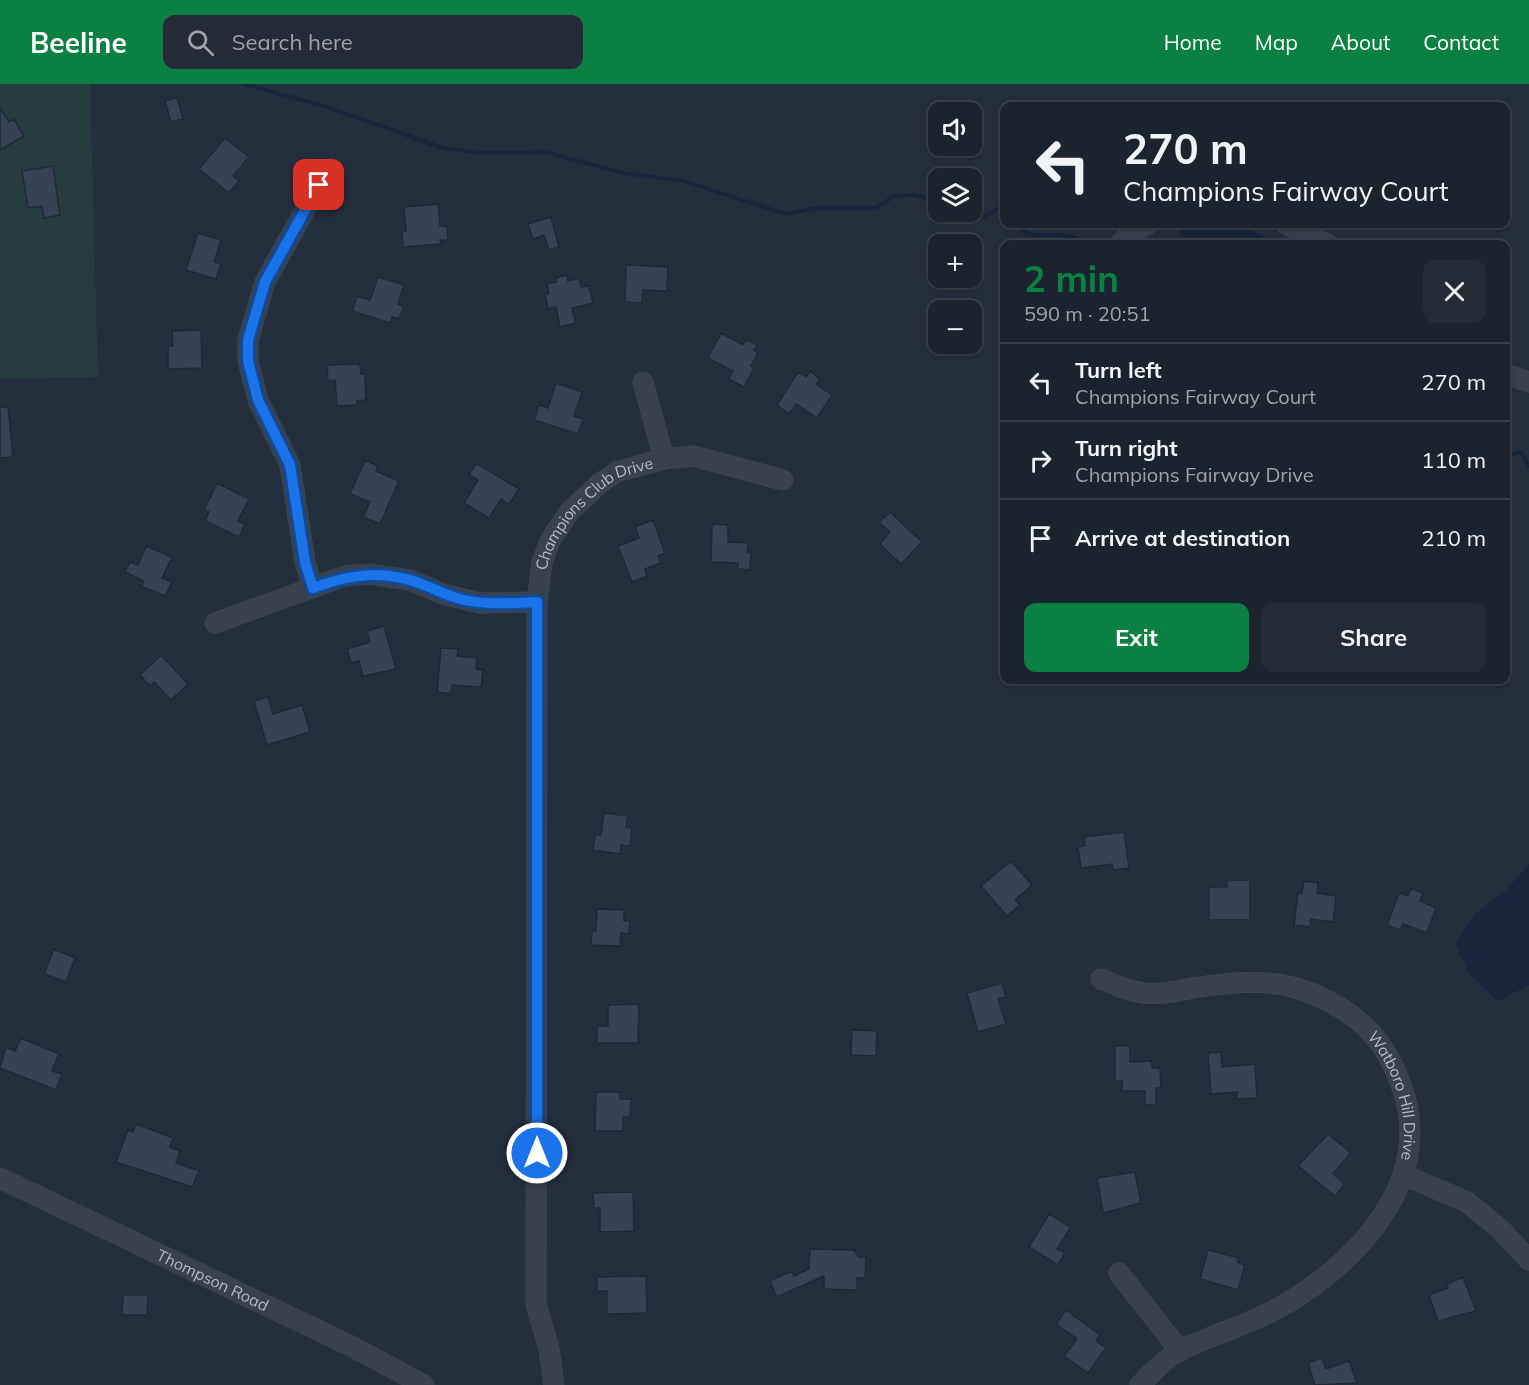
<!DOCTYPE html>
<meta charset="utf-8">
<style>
:root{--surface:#1b232e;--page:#242b36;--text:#f1f3f6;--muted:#a0a4aa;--line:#39404a;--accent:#0b8043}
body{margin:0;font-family:Mulish,sans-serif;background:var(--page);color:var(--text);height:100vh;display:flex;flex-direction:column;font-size:22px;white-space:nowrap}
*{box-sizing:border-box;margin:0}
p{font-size:20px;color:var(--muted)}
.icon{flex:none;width:33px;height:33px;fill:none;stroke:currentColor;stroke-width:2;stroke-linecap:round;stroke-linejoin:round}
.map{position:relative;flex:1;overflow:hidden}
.side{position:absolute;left:1000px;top:156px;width:510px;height:444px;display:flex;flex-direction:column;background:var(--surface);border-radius:12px;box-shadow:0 3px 9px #0003,0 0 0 2px var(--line)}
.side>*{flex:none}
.hud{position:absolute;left:1000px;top:18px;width:510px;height:126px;border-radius:12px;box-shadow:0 3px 9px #0003,0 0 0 2px var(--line);background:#1b232e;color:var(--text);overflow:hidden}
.tools{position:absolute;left:928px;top:18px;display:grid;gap:12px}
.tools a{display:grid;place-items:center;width:54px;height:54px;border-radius:12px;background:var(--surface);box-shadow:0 3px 9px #0003,0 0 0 2px var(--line);font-size:30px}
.pin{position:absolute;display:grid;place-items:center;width:51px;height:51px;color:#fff;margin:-26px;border-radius:12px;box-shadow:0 3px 9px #0006}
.me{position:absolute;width:66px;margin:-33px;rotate:0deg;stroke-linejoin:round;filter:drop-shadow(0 0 4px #0008)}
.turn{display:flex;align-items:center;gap:21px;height:126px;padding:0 24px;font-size:27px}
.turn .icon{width:78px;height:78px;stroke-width:2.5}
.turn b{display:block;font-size:42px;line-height:51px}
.round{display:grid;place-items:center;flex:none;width:63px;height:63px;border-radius:12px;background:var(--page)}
.summary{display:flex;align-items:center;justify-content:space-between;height:102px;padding:0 24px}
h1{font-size:36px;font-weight:700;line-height:45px;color:var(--accent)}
.primary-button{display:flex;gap:12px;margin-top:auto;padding:12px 24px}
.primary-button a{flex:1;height:69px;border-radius:12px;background:var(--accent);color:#fff;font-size:24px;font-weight:700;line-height:69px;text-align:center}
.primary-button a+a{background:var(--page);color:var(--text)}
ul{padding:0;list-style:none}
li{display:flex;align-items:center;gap:18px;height:78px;padding:0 24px;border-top:2px solid var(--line)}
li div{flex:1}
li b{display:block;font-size:22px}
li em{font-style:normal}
header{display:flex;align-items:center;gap:36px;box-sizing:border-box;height:84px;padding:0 30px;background:var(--accent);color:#fff}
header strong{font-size:28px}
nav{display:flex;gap:33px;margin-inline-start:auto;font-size:21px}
.search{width:420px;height:54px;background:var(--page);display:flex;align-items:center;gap:15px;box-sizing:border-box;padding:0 21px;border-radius:12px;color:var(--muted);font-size:22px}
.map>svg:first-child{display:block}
</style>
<header>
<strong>Beeline</strong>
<div class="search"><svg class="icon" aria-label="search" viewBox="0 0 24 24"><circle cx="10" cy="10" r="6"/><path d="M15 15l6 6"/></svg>Search here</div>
<nav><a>Home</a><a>Map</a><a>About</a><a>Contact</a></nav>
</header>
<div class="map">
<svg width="1529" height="1301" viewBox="0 0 1529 1301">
<rect width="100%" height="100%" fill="#242f3e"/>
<path fill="#263c3f" d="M0 0H90L98 293 0 295Z"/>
<path fill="#17263c" d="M1232 140 1285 160H1191L1173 141Z
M1529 780V901L1498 917 1470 891 1455 860 1476 829 1505 807Z"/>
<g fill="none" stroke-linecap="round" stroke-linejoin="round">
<path stroke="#17263c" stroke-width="4" d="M244 0 327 23 443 64 483 69 545 68 623 89 684 97 786 130 818 124H876L894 112 914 111 939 117
M972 118 978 130 985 132 1005 120
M1019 140 1017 142C1029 157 1053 149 1069 152 1075 153 1081 158 1087 160
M1102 160 1113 158
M1506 372 1521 368 1529 382"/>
</g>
<path fill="#364354" stroke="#1f2835" stroke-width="1.5" d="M177 13 183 35 171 38 165 17Z
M0 24 9 38 14 35 24 52 0 66Z
M225 54 249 73 233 92 239 97 229 109 199 85Z
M53 82 60 131 44 134 42 122 28 124 22 87Z
M438 120 440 142H447L448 156H440L441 160 403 163 402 148 406 147 404 123Z
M551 133 559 163 549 166 544 151 533 155 528 140Z
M198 149 221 156 214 178 221 180 216 195 186 186Z
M626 181 668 183 667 207 643 206 642 219 625 218Z
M567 191 568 197 579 194 581 203 589 202 593 219 572 224 576 239 560 243 556 223 548 225 545 211 549 210 547 200 556 198 555 194Z
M378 193 404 201 398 220 404 222 399 235 392 233 390 239 352 227 357 212 370 216Z
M201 246 202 284 168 285V262H173L172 247Z
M721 249 743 261 746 255 757 261 754 266 758 269 751 282 754 284 744 303 729 295 733 287 708 274Z
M360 280 361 290H365L366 316 357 317V321L337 322 335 296 328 297 327 281Z
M810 287 820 295 816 300 832 311 817 334 796 320 789 330 777 321 798 288 806 293Z
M556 299 582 308 574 332 583 335 578 350 534 336 539 321 548 324Z
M0 323H8L13 373 0 374Z
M365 376 378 382 376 387 399 397 380 440 363 433 370 418 350 410Z
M476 379 519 405 509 421 501 415 489 434 464 419 478 396 469 391Z
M217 399 249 415 238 437 245 440 239 453 205 437 209 428 204 426Z
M890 428 922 458 901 480 880 460 890 448 879 438Z
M653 436 665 469 658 472 661 479 645 485 647 492 632 498 618 462 639 454 635 443Z
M712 440 728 441V458L748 459 747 468H751L750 486 738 485V479L711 478Z
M146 462 172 473 162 494 172 498 165 512 141 502 144 497 125 488 130 478 138 481Z
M384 542 396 585 363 592 359 577 351 579 347 565 370 558 367 547Z
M441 564 458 565 457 572 477 574 476 585 483 586 481 603 452 601 451 610 437 608Z
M161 571 188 600 171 616 154 598 150 602 140 591Z
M268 613 273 630 302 621 310 648 267 661 254 617Z
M604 729 628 732 626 743 632 744 630 762 621 761 620 770 593 766 595 751H601Z
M1124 748 1129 784 1113 786 1112 780 1081 784 1078 763 1085 762 1084 753Z
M1011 777 1032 801 1015 816 1020 821 1007 832 981 802Z
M1227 796H1250V836H1209V803H1227Z
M1304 797 1318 799 1317 809 1336 812 1333 838 1311 835 1310 843 1294 841 1298 809H1302Z
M1411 804 1423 809 1420 817 1436 824 1427 849 1403 840 1400 846 1387 841 1399 809 1408 812Z
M597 825 624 826V837H630L629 850 621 849 620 862 591 861 592 847H596Z
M54 865 75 874 66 898 44 890Z
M1002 899 1006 913 998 915 1006 940 978 948 967 909Z
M639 920 638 959H597V942H608V921Z
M852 946 877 947 876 972 851 971Z
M21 954 59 970 52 987 62 990 56 1006 0 984 6 963 15 967Z
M1115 962H1130V978L1152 977V984H1160L1161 1004H1156V1021H1145V1007H1122V997H1115Z
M1221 968 1222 983 1255 980 1257 1014 1237 1015V1008L1211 1010 1208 969Z
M596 1008H620V1015H631L630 1033H623V1047H595Z
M136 1040 173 1054 170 1063 180 1067 176 1079 199 1087 192 1103 116 1078 128 1046 133 1048Z
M1328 1050 1351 1069 1333 1090 1345 1100 1335 1112 1298 1082Z
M1135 1088 1141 1119 1103 1129 1097 1094Z
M633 1108 634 1147 600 1148V1124H594L593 1109Z
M1049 1130 1071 1143 1057 1165 1065 1169 1058 1181 1029 1163Z
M810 1165 854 1166 858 1173H866L865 1194H857V1206L824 1205V1192L777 1213 770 1197 792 1187 794 1192 809 1185Z
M1208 1166 1239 1174 1237 1178 1245 1181 1238 1206 1200 1195Z
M646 1192 647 1229 607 1230V1207H597V1193Z
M1463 1193 1476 1227 1438 1237 1429 1211 1448 1204 1447 1200Z
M123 1211H148L147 1231H122Z
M1066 1226 1100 1251 1096 1257 1106 1264 1088 1289 1064 1272 1077 1255 1056 1240Z
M1322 1274 1326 1285 1349 1277 1357 1299 1315 1301 1308 1279Z"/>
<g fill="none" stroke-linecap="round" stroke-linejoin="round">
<g stroke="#414a57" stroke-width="21">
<g id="minor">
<path d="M1286 140 1327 160"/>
<path d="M1120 160 1130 149 1148 140"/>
<path d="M1506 290 1529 298"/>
<path d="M643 298 664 375"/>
<path d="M313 504 305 478 290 381 258 316 248 277V256L265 198 319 101"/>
<path d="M215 539 345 492 369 490 410 496 446 511 480 519 537 518"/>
<path id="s1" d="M1101 895C1115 901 1128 907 1143 909 1160 911 1177 907 1193 904 1234 898 1274 893 1313 910 1364 932 1389 960 1405 1013 1431 1106 1348 1187 1273 1227 1244 1242 1211 1251 1181 1266 1167 1274 1151 1289 1140 1301"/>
<path d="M1404 1091 1467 1118 1499 1144 1529 1176"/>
<path id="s2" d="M0 1094 351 1262 424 1301"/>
<path d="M1119 1189 1180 1267"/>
<path id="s3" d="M554 1301 549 1265 536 1220 537 518 542 478 550 457 569 428 599 400 616 388 664 375 693 372 783 396"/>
</g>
</g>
<use href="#minor" stroke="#38414e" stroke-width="20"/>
</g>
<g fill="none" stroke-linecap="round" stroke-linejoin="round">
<g stroke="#114b97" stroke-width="15">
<path id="route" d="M319 101 265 198 248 256V277L258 316 290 381 305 478 313 504C353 489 388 485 429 503 441 508 451 513 464 516 488 521 513 519 537 518V1069"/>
</g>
<use href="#route" stroke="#1a73e8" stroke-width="10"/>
</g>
<g text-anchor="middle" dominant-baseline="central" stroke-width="6" stroke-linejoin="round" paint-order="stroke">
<g font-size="16" fill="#b4bcc9" stroke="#1d2633">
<text stroke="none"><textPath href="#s3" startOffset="900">Champions Club Drive</textPath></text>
<text stroke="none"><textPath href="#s1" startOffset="356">Watboro Hill Drive</textPath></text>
<text stroke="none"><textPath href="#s2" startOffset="236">Thompson Road</textPath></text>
</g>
</g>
</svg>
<div class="tools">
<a><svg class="icon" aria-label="sound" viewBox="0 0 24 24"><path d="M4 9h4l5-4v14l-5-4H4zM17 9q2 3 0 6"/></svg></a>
<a><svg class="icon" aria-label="layers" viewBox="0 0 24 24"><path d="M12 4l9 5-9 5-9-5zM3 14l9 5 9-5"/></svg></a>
<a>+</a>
<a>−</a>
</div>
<div class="pin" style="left:319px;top:101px;background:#d93025"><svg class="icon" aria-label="arrive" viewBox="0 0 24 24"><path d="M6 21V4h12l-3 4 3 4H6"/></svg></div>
<svg class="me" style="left:537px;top:1069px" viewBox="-20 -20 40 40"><circle r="17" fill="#1a73e8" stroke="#fff" stroke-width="3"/><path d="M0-11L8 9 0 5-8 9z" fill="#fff"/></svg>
<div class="hud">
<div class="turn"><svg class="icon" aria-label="left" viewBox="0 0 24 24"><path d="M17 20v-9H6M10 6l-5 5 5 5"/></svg><div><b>270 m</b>Champions Fairway Court</div></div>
</div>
<section class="side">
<div class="summary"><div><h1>2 min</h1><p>590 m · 20:51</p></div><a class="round"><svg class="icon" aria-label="close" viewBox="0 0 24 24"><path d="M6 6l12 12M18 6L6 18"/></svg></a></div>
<ul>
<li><svg class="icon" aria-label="left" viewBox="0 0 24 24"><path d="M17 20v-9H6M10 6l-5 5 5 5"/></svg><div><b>Turn left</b><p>Champions Fairway Court</p></div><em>270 m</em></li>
<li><svg class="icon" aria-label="right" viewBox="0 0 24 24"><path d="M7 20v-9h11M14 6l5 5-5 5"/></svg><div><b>Turn right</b><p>Champions Fairway Drive</p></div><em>110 m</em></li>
<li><svg class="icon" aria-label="arrive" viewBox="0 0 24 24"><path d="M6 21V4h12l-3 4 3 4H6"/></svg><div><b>Arrive at destination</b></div><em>210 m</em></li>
</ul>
<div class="primary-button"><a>Exit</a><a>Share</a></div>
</section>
</div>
